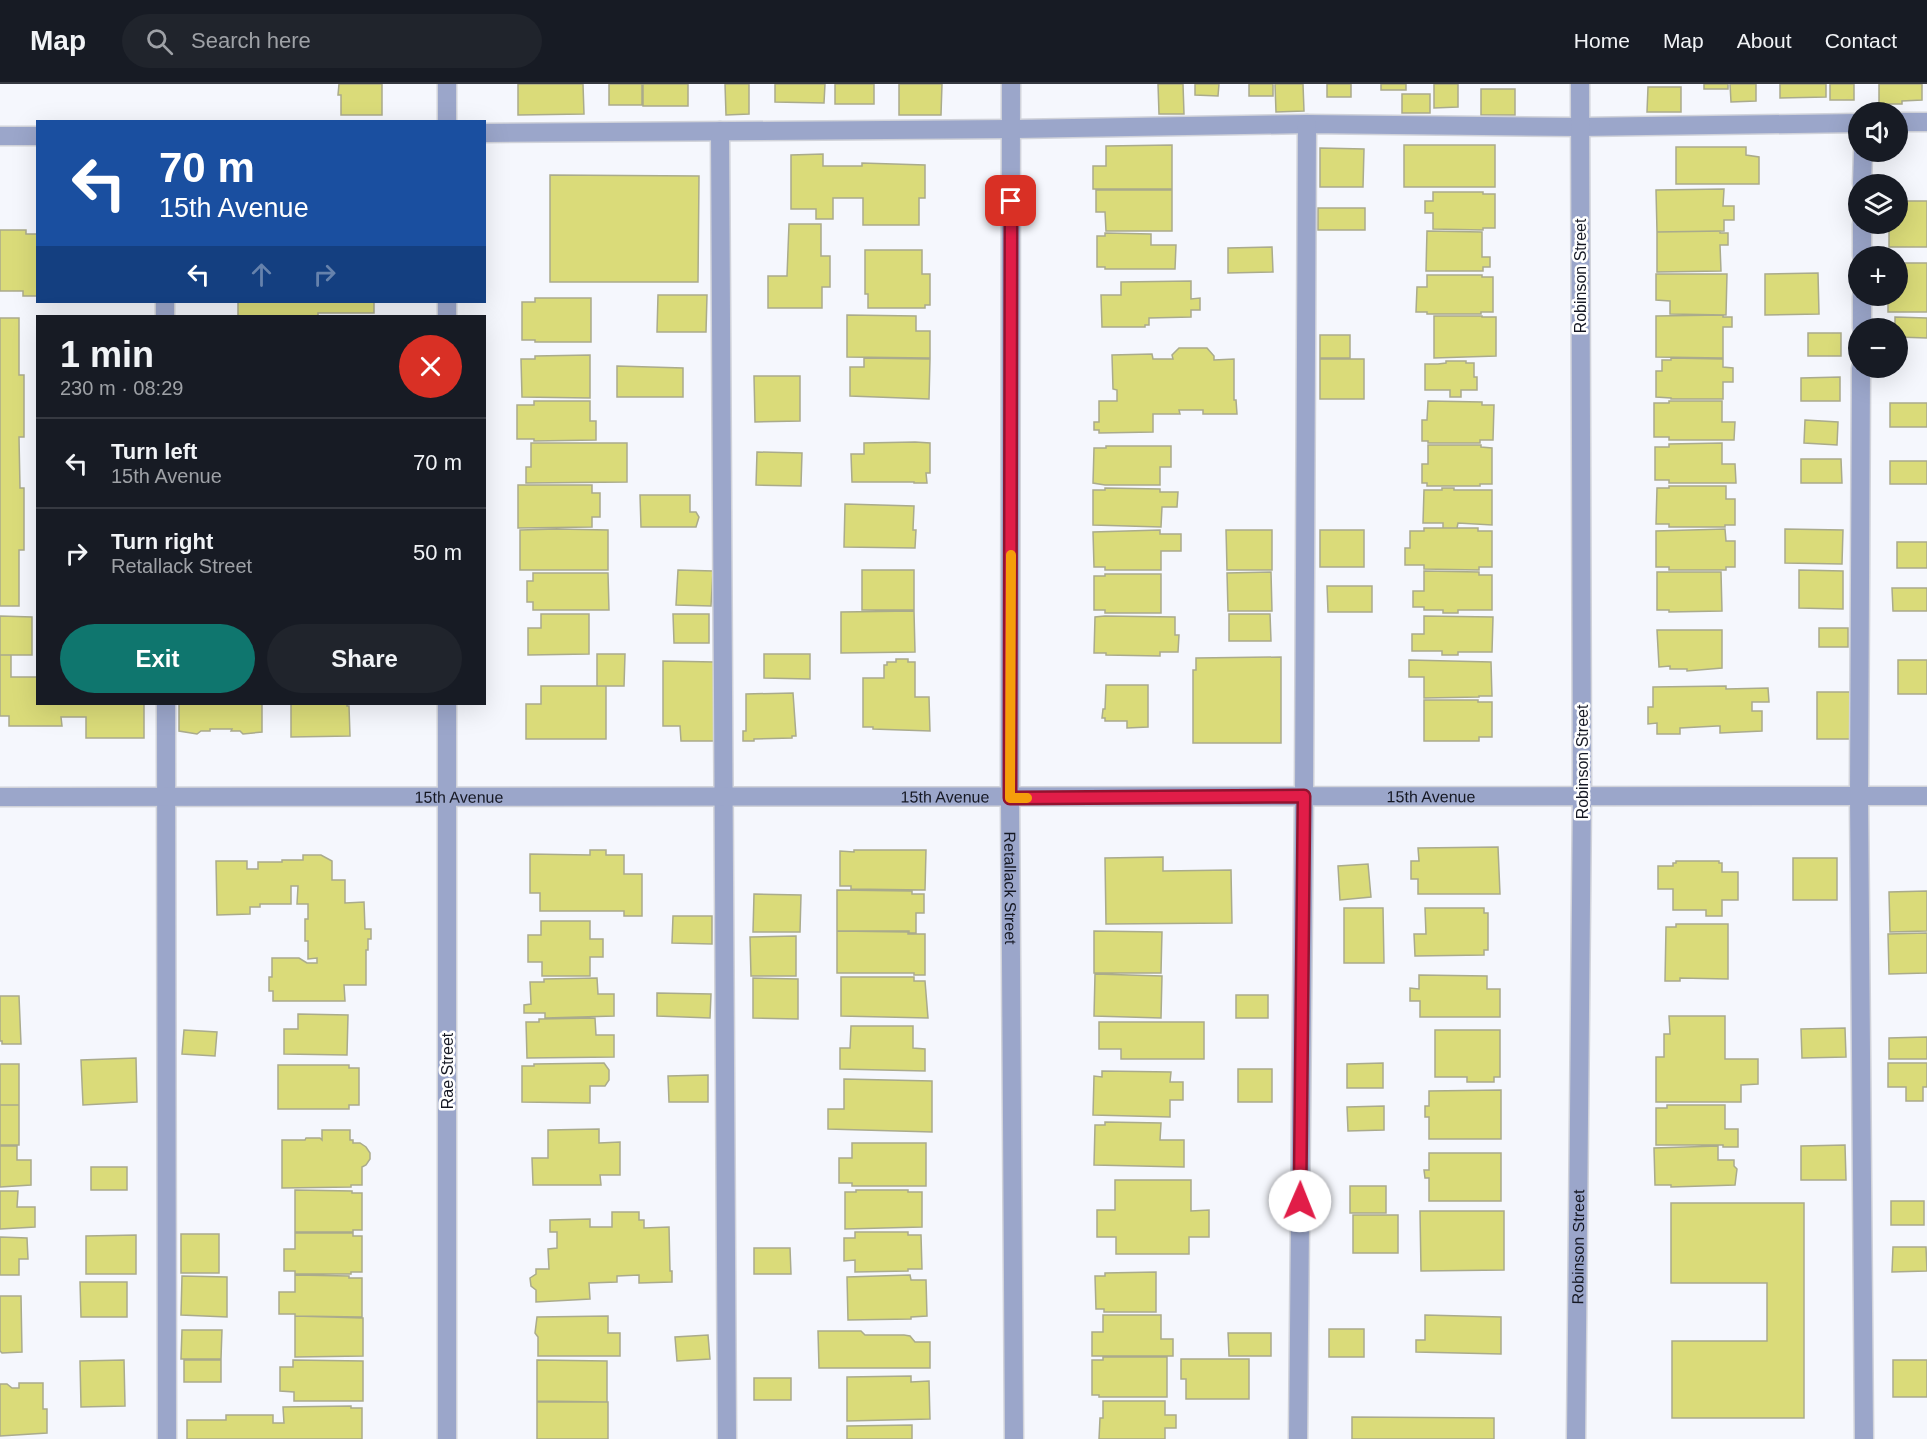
<!DOCTYPE html>
<meta charset="utf-8">
<style>
:root{--surface:#171b24;--page:#20242c;--text:#f1f3f6;--muted:#9ea1a6;--line:#363941;--accent:#0f766e}
body{margin:0;font-family:Arial,sans-serif;background:var(--page);color:var(--text);height:100vh;display:flex;flex-direction:column;font-size:22px;white-space:nowrap}
*{box-sizing:border-box;margin:0}
p{font-size:20px;color:var(--muted)}
.icon{flex:none;width:33px;height:33px;fill:none;stroke:currentColor;stroke-width:2;stroke-linecap:round;stroke-linejoin:round}
.map{position:relative;flex:1;overflow:hidden}
.drawer{position:absolute;left:36px;top:231px;width:450px;height:390px;display:flex;flex-direction:column;background:var(--surface);border-radius:0px;box-shadow:0 6px 24px #0002}
.drawer>*{flex:none}
.guide{position:absolute;left:36px;top:36px;width:450px;height:183px;border-radius:0px;box-shadow:0 6px 24px #0002;background:#1a4fa0;color:#fff;overflow:hidden}
.fabs{position:absolute;left:1848px;top:18px;display:grid;gap:12px}
.fabs a{display:grid;place-items:center;width:60px;height:60px;border-radius:50%;background:var(--surface);box-shadow:0 6px 24px #0002;font-size:30px}
.pin{position:absolute;display:grid;place-items:center;width:51px;height:51px;color:#fff;margin:-26px;border-radius:12px;box-shadow:0 3px 9px #0006}
.me{position:absolute;width:66px;margin:-33px;rotate:1deg;stroke-linejoin:round;filter:drop-shadow(0 0 4px #0008)}
.turn{display:flex;align-items:center;gap:21px;height:126px;padding:0 24px;font-size:27px}
.turn .icon{width:78px;height:78px;stroke-width:2.5}
.turn b{display:block;font-size:42px;line-height:51px}
.lanes{display:flex;align-items:center;height:57px;padding:0 24px;background:#0003;justify-content:center;gap:30px;direction:ltr}
.lanes .off{opacity:.35}
.round{display:grid;place-items:center;flex:none;width:63px;height:63px;border-radius:32px;background:var(--page)}
.headline{display:flex;align-items:center;justify-content:space-between;height:102px;padding:0 24px}
h1{font-size:36px;font-weight:800;line-height:45px}
.cta{display:flex;gap:12px;margin-top:auto;padding:12px 24px}
.cta a{flex:1;height:69px;border-radius:36px;background:var(--accent);color:#fff;font-size:24px;font-weight:800;line-height:69px;text-align:center}
.cta a+a{background:var(--page);color:var(--text)}
ul{padding:0;list-style:none}
li{display:flex;align-items:center;gap:18px;height:90px;padding:0 24px;border-top:2px solid var(--line)}
li div{flex:1}
li b{display:block;font-size:22px}
li em{font-style:normal}
header{display:flex;align-items:center;gap:36px;box-sizing:border-box;height:84px;padding:0 30px;background:var(--surface);border-bottom:2px solid var(--line)}
header strong{font-size:28px}
nav{display:flex;gap:33px;margin-inline-start:auto;font-size:21px}
.search{width:420px;height:54px;background:var(--page);display:flex;align-items:center;gap:15px;box-sizing:border-box;padding:0 21px;border-radius:33px;color:var(--muted);font-size:22px}
.map>svg:first-child{display:block}
</style>
<header>
<strong>Map</strong>
<div class="search"><svg class="icon" aria-label="search" viewBox="0 0 24 24"><circle cx="10" cy="10" r="6"/><path d="M15 15l6 6"/></svg>Search here</div>
<nav><a>Home</a><a>Map</a><a>About</a><a>Contact</a></nav>
</header>
<div class="map">
<svg width="1927" height="1355" viewBox="0 0 1927 1355">
<rect width="100%" height="100%" fill="#f5f7fd"/>
<path fill="#dadb79" stroke="#aaab8c" stroke-width="1.5" d="M339 0H382V31H341V11H338Z
M518 0H583L584 30 518 31Z
M609 0H642V21H609Z
M643 0H688V22H643Z
M725 0H749V30L726 31Z
M775 0H825L824 19 775 18Z
M835 0H874V20H835Z
M899 0H942L941 31H899Z
M1158 0H1183L1184 30H1159Z
M1195 0H1219L1218 12 1195 11Z
M1249 0H1273V12H1249Z
M1275 0H1303L1304 27 1276 28Z
M1327 0H1351V13H1327Z
M1381 0H1406V6H1381Z
M1434 0H1458V23L1434 24Z
M1704 0H1728V5H1704Z
M1730 0H1756V17L1731 18Z
M1780 0H1826V13L1780 14Z
M1830 0H1854V16H1830Z
M1879 0H1922V16L1902 17V20H1879Z
M1648 3H1681V28H1647Z
M1481 5H1515V31H1481Z
M1402 10H1430V29H1402Z
M1172 61V105H1093V82H1106V62Z
M1404 61H1495V103H1404Z
M1676 63H1746V71L1759 73V100H1676Z
M1320 64 1364 65 1363 103H1320Z
M823 70V82H862V79L925 81V114H919V141H863V114H833V135H816V125H791V71Z
M550 91 699 92 698 198H550Z
M1724 105 1723 122H1734V136H1724V147L1657 148 1656 106Z
M1096 106H1172V147H1106L1105 128H1096Z
M1433 108H1483V110H1495V144H1483V146L1433 145V129H1425V117H1433Z
M1898 117H1927V163H1889V140H1898Z
M1318 124H1365V146H1318Z
M789 140H821V172H830V203H822V224H768V192H787Z
M0 146H26V150H38V212H23V207H0Z
M1427 147 1482 148V173H1490V183H1483V187H1426Z
M1720 147V149H1728V161H1720L1721 187 1657 188V148Z
M1105 149 1151 150V161H1176L1175 185H1105V183H1097V152H1105Z
M1272 163 1273 188 1228 189V164Z
M865 166H922V190H930V221H925V224H868V210H865Z
M1898 179H1927V228H1888V212H1898Z
M1818 189 1819 230 1765 231V190Z
M1656 190H1727L1726 231 1670 230V217L1656 216Z
M1427 191H1482V193H1493V228H1481V230H1427V228H1416L1417 203H1427Z
M1191 197V215L1200 214V226H1191V233L1149 234V241H1145V243H1102L1101 211H1121V198Z
M658 211H707L706 248H657Z
M535 214H591V258H535V256H522V218H535Z
M238 218H374V229H318V232H238Z
M847 231 916 232V247H930V274L847 273Z
M1723 231V233H1732V243H1723V274L1656 273V232Z
M1434 232H1482V233H1496V272L1434 274Z
M1895 233 1927 234V254L1898 253V244H1895Z
M0 234H19V291H24V353H19L20 404H24V466H19V522H0Z
M1808 249H1841V272H1808Z
M1320 251H1350V274H1320Z
M1179 264H1207L1214 272V276L1234 275V316H1236L1237 330H1203V326H1179L1180 330H1153V348L1099 349V346H1094V338H1099V317H1117V306L1113 305 1112 271 1152 270 1153 275H1173L1172 271Z
M590 271V314L522 313 521 275H535V272Z
M864 274 930 275 929 315 850 312V283H864Z
M1671 274 1723 275V283L1733 284V298H1723V315H1671V314L1656 313V287H1662V276H1671Z
M1320 275H1364V315H1320Z
M1446 277H1466V279H1474V293H1477V306H1461V313H1450V306H1425V280H1438L1446 279Z
M617 282 683 284V313H617Z
M754 292H800V337L755 338Z
M1840 293V317H1801V294Z
M534 317H590V337H596V356L534 357V355H517V321H534Z
M1428 317 1482 318V321H1494L1493 356H1480V359H1428V357H1422V336H1427Z
M1669 317H1722V338H1735L1734 356H1669V353H1654V319H1669Z
M1890 319H1927V343H1890Z
M1805 336 1838 338 1837 361 1804 359Z
M915 358 930 359V389H926L927 399H914V398H852L851 370H864V359Z
M531 359H627V398L526 399V383H531Z
M1722 359V380H1735L1736 399H1669V396H1655V363H1669V360Z
M1428 361H1481V363L1492 364V400H1480V402H1427V399H1422V380H1428Z
M1106 362H1171V383H1160V401H1105L1093 399 1094 364H1106Z
M757 368 802 369 801 402 756 401Z
M1801 375H1841L1842 399H1801Z
M1890 377H1927V400H1890Z
M518 401H592V409H600V433H592V443L518 444Z
M1669 402H1726V415H1735V441H1725V443H1669V440H1656L1657 404H1669Z
M1105 404 1160 405V408H1178L1177 423H1162L1161 443 1093 441V406H1105Z
M1442 404H1454V406H1492V441L1458 439 1457 444H1443V439H1423L1424 406H1442Z
M640 411H690V428H696L699 433 696 443H641Z
M845 420 914 422 913 446H916L915 464 844 463Z
M1424 444H1478V447H1492V483H1479V486L1424 485V481H1405V464H1410V447H1424Z
M557 445 608 446V486H520V446Z
M1725 445 1726 457H1735V483H1726V486H1669V483H1656V447Z
M1785 445 1843 446 1842 480 1785 479Z
M1160 446V450H1181V467H1161V486H1105V483H1094L1093 448Z
M1226 446H1272V486H1227Z
M1320 446H1364V483H1320Z
M1897 458H1927V484H1897Z
M678 486 713 487 711 522 676 521Z
M862 486H914V526H862Z
M1799 486 1843 487V525L1799 524Z
M1424 487 1479 488V491H1492V526H1458V529H1443V526H1424V523H1413V507H1424Z
M1271 488 1272 527H1228L1227 489Z
M1657 488H1721L1722 527 1669 528V526H1657Z
M533 489H608L609 526H533V518H527V497H533Z
M1105 490H1161V529H1105V526H1094V492H1105Z
M1327 502H1372V528H1328Z
M1892 504H1927V527H1893Z
M914 527 915 568 841 569V528Z
M541 530H589V570L528 571V544H541Z
M673 530H709V559H674Z
M1229 530H1270L1271 557H1229Z
M0 532 32 533V571H0Z
M1105 532 1175 533V551H1179L1178 568H1160V572L1106 571V569H1094L1095 533Z
M1424 532 1493 533 1492 568H1458V571H1442V567H1412V550H1424Z
M1819 544H1848V563H1819Z
M1657 546H1722V584L1687 587V585H1670V582L1659 583Z
M597 570H625L624 602H597Z
M764 570H810V595L764 594Z
M0 571H11V593H38V620H144V654H86V633H61L62 642H9V632H0Z
M1281 573V659H1193V586H1196V574Z
M896 575H908V578H915V613H929L930 647 873 645V643H863V594H884V581H887V578H896Z
M1409 576 1491 578 1492 612H1479V613L1424 614V593H1409Z
M1898 576H1927V610H1898Z
M663 577 714 578 715 657H681L680 642H663Z
M1106 601H1148V643L1127 644V637H1105V634H1102L1103 625H1105Z
M541 602H606V655H526V620H541Z
M1726 602V605L1768 604 1769 618H1752V627H1762V647L1720 649V642H1717L1680 644V650H1657V639L1648 640V623H1653V603Z
M1817 608H1850V655H1817Z
M793 609 796 652H792V654L754 655V657H743V647H746V610Z
M1424 616H1478V618H1492V653H1479V657H1424Z
M179 620H262V648L243 650 240 647H231L232 645H210V647H201L197 650 179 647Z
M291 620H347V622H349L350 652 291 653Z
M1498 763 1500 810H1418V795H1411V777H1419L1418 764Z
M590 766H606V771H624V790H642V832H624V827H540V809H530V770L590 771Z
M854 766H926L925 806 851 805V802H840V767L854 768Z
M303 771H321L332 777V796H345V819L364 818 365 845H371V855H368V866H366V901H344L345 917H273V907H269V893H272V874H299L307 879H317V874L308 875V857H305V835H308V820H297L298 802H291V820H260V823H250V830L217 831 216 777H247V785H258V778H282V776H303Z
M1163 773V787L1231 786 1232 839 1106 840 1105 774Z
M1793 774H1837V816H1793Z
M1676 777H1719V779H1722V788H1738V816H1722V832H1706V826H1673V805H1658V782H1673V779H1676Z
M1368 780 1371 813 1340 816 1338 782Z
M837 806 912 807V810H924V829H916V849H909V847H837Z
M1927 807V847L1890 848 1889 808Z
M754 810 801 811 800 848H753Z
M1344 824H1383L1384 879H1344Z
M1425 824H1484V829H1488V866H1484V871L1415 872 1414 850H1426Z
M673 832H712V860L672 859Z
M541 837H590V855H603V873H590V892H542V878H528V851H541Z
M1676 840H1728V895L1680 894V897H1665L1666 843H1676Z
M837 847 908 848V850H925V891H914V889H837Z
M1094 847 1162 848 1161 889H1094Z
M1927 849V889L1889 890 1888 850Z
M796 852V892H751L750 853Z
M1095 890 1162 892 1161 934 1094 932Z
M1419 891 1487 892V905H1500V933H1420V917H1410V904L1419 905Z
M841 893H914V897H925L928 934 841 932Z
M597 894 598 910H614V932L545 934V929H524V921L531 920 530 898H544V895Z
M753 894 798 895V935L753 934Z
M657 909 711 910 710 934 657 932Z
M1236 911H1268V934H1236Z
M0 912H19L21 960H2V957H0Z
M298 930 348 931 347 971 284 970V945H298Z
M1669 932H1725V975H1758V1000L1741 1001V1018H1656V973H1664V950H1670Z
M595 934 596 951H614V973L527 974 526 938H539V935Z
M1099 938H1204V975H1121V965H1099Z
M851 942H913V964L925 965V987L840 985V964H850Z
M1845 944 1846 973 1802 974 1801 945Z
M184 946 217 948 215 972 182 970Z
M1435 946H1500V993H1494V998H1467V993H1435Z
M1927 953V975H1889V954Z
M136 974 137 1018 83 1021 81 976Z
M604 979 609 986V996L605 1002H590V1019L522 1018V982H534V980Z
M1383 979V1004H1347V980Z
M1888 979H1927V1003H1923V1017H1906V1003H1888Z
M0 980H19V1021H0Z
M278 981H349V984H359V1021H349V1025H278Z
M1238 985H1272V1018H1238Z
M1102 987 1171 988 1170 998H1183V1016H1170V1033L1093 1031 1094 992 1102 993Z
M708 991V1018H669L668 992Z
M844 995 932 997V1048L828 1045V1025H844Z
M1501 1006V1055H1429V1033H1425V1022H1429V1007Z
M0 1021H19V1061H0Z
M1667 1021H1725V1045H1738V1063H1723V1061H1656V1024H1667Z
M1384 1022V1046L1348 1047 1347 1023Z
M1105 1038 1161 1039 1160 1056H1184V1083L1094 1081 1095 1041H1105Z
M599 1045V1059L620 1058V1091H600L601 1101H533L532 1074H548V1046Z
M322 1046H350V1056H353V1059H360L366 1063 370 1069V1075L366 1081 362 1083V1101H351V1103L282 1104V1056H305L306 1054H320L322 1056Z
M852 1059H926V1102H852V1099H839V1074H852Z
M1845 1061 1846 1096H1801V1062Z
M0 1062H17V1076H31V1101L0 1103Z
M1718 1062V1076H1734V1082L1737 1085 1735 1101 1671 1103V1101H1655L1654 1064Z
M1429 1069H1501V1117H1429V1094H1425L1424 1086H1429Z
M91 1083H127V1106H91Z
M1115 1096H1191V1127L1209 1126V1153H1189V1170H1116V1153H1097V1126H1115Z
M1350 1102H1386V1129H1350Z
M295 1106 352 1107V1109H362V1146H353V1148H295Z
M856 1106H908V1108H922V1143L845 1145V1108H856Z
M0 1107H18L17 1123H35V1143L0 1145Z
M1891 1117H1924V1141H1891Z
M1671 1119H1804V1334H1672V1257H1767V1199H1671Z
M1420 1127H1504V1186L1421 1187Z
M612 1128H639V1136H644V1144L669 1143 670 1187H672V1198L639 1199V1191L617 1192V1198L589 1199 590 1215 536 1218V1206L531 1202 530 1194 536 1190V1185H549L548 1165 557 1164V1148H550V1136L590 1135V1143H612Z
M1353 1131H1398V1169H1353Z
M855 1148H908V1151H921L922 1185H908V1187L855 1188V1176L844 1177V1154H855Z
M295 1149H353V1152H362V1188H351V1190H295V1187H284V1165H295Z
M181 1150H219V1189H181Z
M136 1151V1190H86V1152Z
M0 1153 27 1154 28 1175H19V1191H0Z
M1893 1163H1926L1927 1187 1892 1188Z
M754 1164H790L791 1190H754Z
M1156 1188V1228H1104V1225H1096L1095 1192H1105V1189Z
M295 1191 349 1192V1194H362V1233L295 1232V1230H279V1208H295Z
M910 1191 911 1196H926L927 1232 911 1233V1235L848 1236 847 1193Z
M182 1192 227 1193V1233L181 1231Z
M80 1198H127V1233H81Z
M0 1212H21L22 1268 2 1269 0 1267Z
M1103 1231H1161V1255H1173V1272H1092V1248H1103Z
M1425 1231 1501 1233V1270L1416 1268V1256H1425Z
M295 1232 363 1234V1272L295 1273Z
M608 1232V1249H620V1272H538V1253L535 1249 537 1233Z
M1329 1245H1364V1273H1329Z
M182 1246H222L221 1275H181Z
M818 1247H861L865 1251H904L910 1252 915 1258H930V1284H819Z
M1228 1249H1271V1272H1229Z
M708 1251 710 1275 677 1277 675 1253Z
M1103 1273H1167V1313H1099V1311H1092V1276H1103Z
M1181 1275H1249V1315H1186V1295H1181Z
M124 1276 125 1322 81 1323 80 1277Z
M184 1276H221V1298H184Z
M293 1276 363 1277V1317H294V1308L280 1307V1283H293Z
M537 1276 607 1277V1318L537 1317Z
M1893 1276H1927V1313H1893Z
M911 1292V1298L929 1297 930 1335 847 1337V1293Z
M754 1294H791V1316H754Z
M19 1299H43V1325H47V1349L0 1352V1300H7L12 1304H19Z
M1103 1317H1165V1331H1176V1344H1165V1355H1099L1100 1334H1103Z
M537 1318H608V1355H537Z
M351 1322V1324H362V1355H187V1336H226V1331H273V1339H284L283 1323Z
M1352 1333 1494 1334V1355H1352Z
M912 1341V1355H847V1342Z"/>
<g fill="none" stroke-linecap="round" stroke-linejoin="round">
<g stroke="#d1d3da" stroke-width="21">
<g id="minor">
<path d="M447 0V38"/>
<path id="s1" d="M1011 0 1010 714 1014 1355"/>
<path d="M1898 38H1927"/>
<path d="M720 47 727 1355"/>
<path d="M484 49 1011 45 1307 40 1580 43 1858 39"/>
<path d="M0 52H38"/>
<path d="M1862 100 1863 68"/>
<path d="M1862 172V140"/>
<path d="M165 218V232"/>
<path d="M447 232V218"/>
<path d="M1862 244V212"/>
<path d="M1861 284 1859 712 1864 1355"/>
<path d="M166 620 167 1355"/>
<path id="s2" d="M0 713 1927 712"/>
<path d="M447 1355V620"/>
<path d="M1298 1355 1304 712 1307 40"/>
<path id="s3" d="M1576 1355 1582 712 1580 0"/>
</g>
</g>
<use href="#minor" stroke="#9ba6ca" stroke-width="18"/>
</g>
<g fill="none" stroke-linecap="round" stroke-linejoin="round">
<g stroke="#92132f" stroke-width="15">
<path id="route" d="M1011 117 1010 714 1304 712 1300 1117"/>
</g>
<use href="#route" stroke="#e11d48" stroke-width="10"/>
<path stroke="#f59e0b" stroke-width="10" d="M1011 471 1010 714H1027"/>
</g>
<g text-anchor="middle" dominant-baseline="central" stroke-width="5" stroke-linejoin="round" paint-order="stroke">
<g font-size="16" fill="#151823" stroke="#fff">
<text transform="translate(1580 192) rotate(-90)">Robinson Street</text>
<text transform="translate(1582 678) rotate(-90)">Robinson Street</text>
<text stroke="none"><textPath href="#s2" startOffset="1431">15th Avenue</textPath></text>
<text stroke="none"><textPath href="#s2" startOffset="459">15th Avenue</textPath></text>
<text stroke="none"><textPath href="#s2" startOffset="945">15th Avenue</textPath></text>
<text stroke="none"><textPath href="#s1" startOffset="804">Retallack Street</textPath></text>
<text transform="translate(447 987) rotate(-90)">Rae Street</text>
<text stroke="none"><textPath href="#s3" startOffset="192">Robinson Street</textPath></text>
</g>
</g>
</svg>
<div class="fabs">
<a><svg class="icon" aria-label="sound" viewBox="0 0 24 24"><path d="M4 9h4l5-4v14l-5-4H4zM17 9q2 3 0 6"/></svg></a>
<a><svg class="icon" aria-label="layers" viewBox="0 0 24 24"><path d="M12 4l9 5-9 5-9-5zM3 14l9 5 9-5"/></svg></a>
<a>+</a>
<a>−</a>
</div>
<div class="pin" style="left:1011px;top:117px;background:#d93025"><svg class="icon" aria-label="arrive" viewBox="0 0 24 24"><path d="M6 21V4h12l-3 4 3 4H6"/></svg></div>
<svg class="me" style="left:1300px;top:1117px" viewBox="-20 -20 40 40"><circle r="19" fill="#fff"/><path d="M0-13L10 11 0 6-10 11z" fill="#e11d48"/></svg>
<div class="guide">
<div class="turn"><svg class="icon" aria-label="left" viewBox="0 0 24 24"><path d="M17 20v-9H6M10 6l-5 5 5 5"/></svg><div><b>70 m</b>15th Avenue</div></div>
<div class="lanes"><svg class="icon" aria-label="left" viewBox="0 0 24 24"><path d="M17 20v-9H6M10 6l-5 5 5 5"/></svg><svg class="icon off" aria-label="ahead" viewBox="0 0 24 24"><path d="M12 20V5M6 11l6-6 6 6"/></svg><svg class="icon off" aria-label="right" viewBox="0 0 24 24"><path d="M7 20v-9h11M14 6l5 5-5 5"/></svg></div>
</div>
<section class="drawer">
<div class="headline"><div><h1>1 min</h1><p>230 m · 08:29</p></div><a class="round" style="background:#d93025;color:#fff"><svg class="icon" aria-label="close" viewBox="0 0 24 24"><path d="M6 6l12 12M18 6L6 18"/></svg></a></div>
<ul>
<li><svg class="icon" aria-label="left" viewBox="0 0 24 24"><path d="M17 20v-9H6M10 6l-5 5 5 5"/></svg><div><b>Turn left</b><p>15th Avenue</p></div><em>70 m</em></li>
<li><svg class="icon" aria-label="right" viewBox="0 0 24 24"><path d="M7 20v-9h11M14 6l5 5-5 5"/></svg><div><b>Turn right</b><p>Retallack Street</p></div><em>50 m</em></li>
</ul>
<div class="cta"><a>Exit</a><a>Share</a></div>
</section>
</div>
